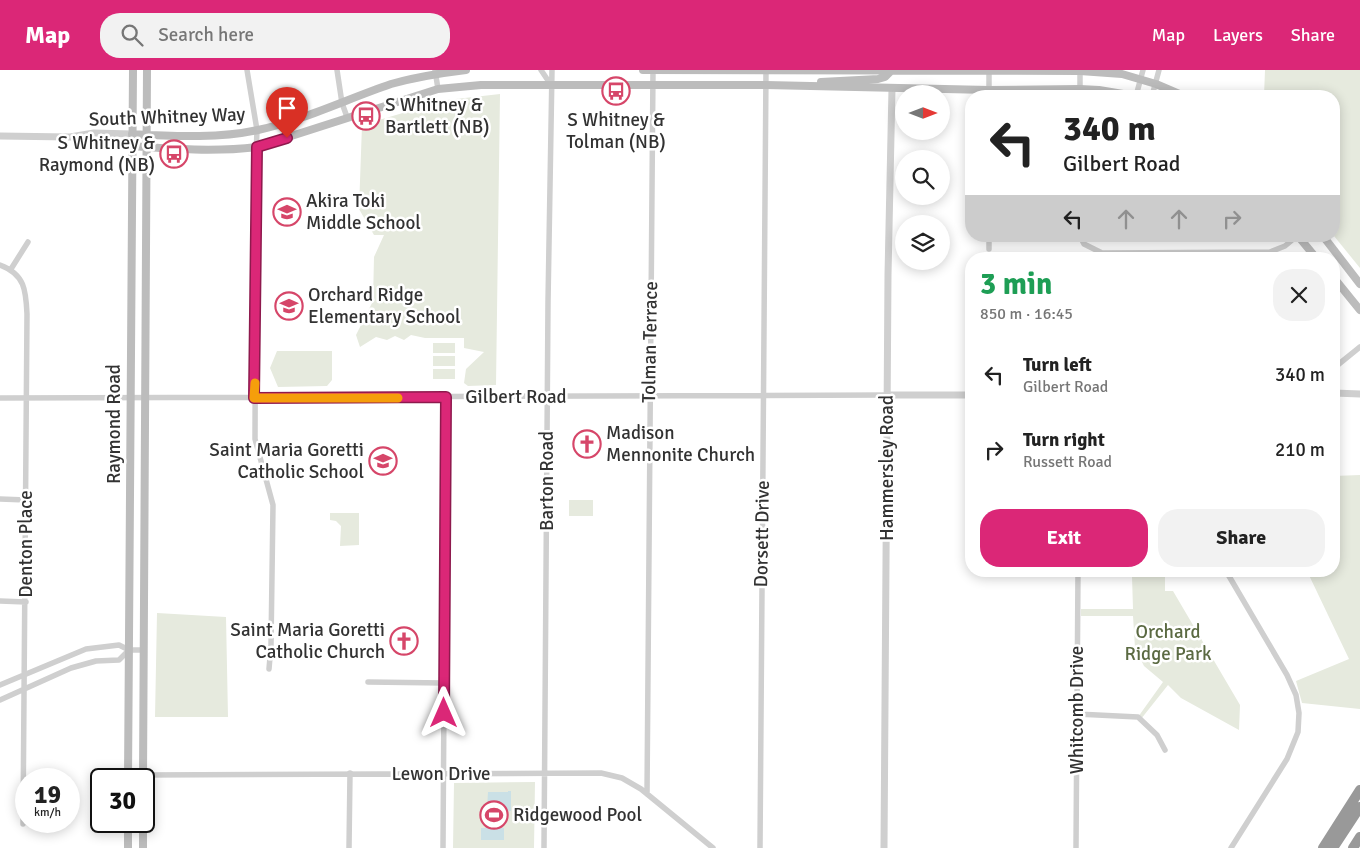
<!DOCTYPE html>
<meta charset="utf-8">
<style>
:root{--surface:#fff;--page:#f2f2f2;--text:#222;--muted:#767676;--accent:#db2777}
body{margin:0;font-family:Signika,sans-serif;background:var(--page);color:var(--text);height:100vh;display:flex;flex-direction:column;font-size:19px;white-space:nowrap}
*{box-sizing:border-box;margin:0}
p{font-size:16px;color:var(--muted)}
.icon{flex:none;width:28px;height:28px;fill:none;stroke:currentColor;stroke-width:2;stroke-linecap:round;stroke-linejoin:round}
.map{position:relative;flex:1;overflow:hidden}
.details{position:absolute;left:965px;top:182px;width:375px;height:325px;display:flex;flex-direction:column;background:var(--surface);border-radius:20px;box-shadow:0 2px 12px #0003}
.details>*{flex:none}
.hud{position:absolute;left:965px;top:20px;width:375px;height:152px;border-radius:20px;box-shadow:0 2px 12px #0003;background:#fff;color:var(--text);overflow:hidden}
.needle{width:32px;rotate:90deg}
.controls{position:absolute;left:895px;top:15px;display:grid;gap:10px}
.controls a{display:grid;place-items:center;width:55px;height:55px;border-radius:50%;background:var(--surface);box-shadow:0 2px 12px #0003;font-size:25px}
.speed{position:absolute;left:15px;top:698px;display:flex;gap:10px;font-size:25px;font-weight:700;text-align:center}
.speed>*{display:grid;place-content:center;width:65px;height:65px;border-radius:50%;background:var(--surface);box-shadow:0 2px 12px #0003;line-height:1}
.speed small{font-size:12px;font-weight:400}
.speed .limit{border:2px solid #111;border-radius:8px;background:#fff;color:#111}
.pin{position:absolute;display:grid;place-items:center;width:42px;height:42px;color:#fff;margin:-51px -21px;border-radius:50% 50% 50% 0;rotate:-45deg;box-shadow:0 0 5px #0007}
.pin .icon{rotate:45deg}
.me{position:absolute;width:55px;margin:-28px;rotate:0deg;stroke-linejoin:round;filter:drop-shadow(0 0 4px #0008)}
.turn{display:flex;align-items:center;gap:18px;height:105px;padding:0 15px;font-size:22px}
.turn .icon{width:65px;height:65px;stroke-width:2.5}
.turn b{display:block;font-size:35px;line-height:42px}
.lanes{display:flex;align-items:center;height:48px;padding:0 15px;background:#0003;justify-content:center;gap:25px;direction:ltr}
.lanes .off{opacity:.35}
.round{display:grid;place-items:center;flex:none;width:52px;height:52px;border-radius:20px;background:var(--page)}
.summary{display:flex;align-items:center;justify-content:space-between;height:85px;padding:0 15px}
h1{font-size:30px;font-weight:800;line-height:38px;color:#1e9e55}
.action{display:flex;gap:10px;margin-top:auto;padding:10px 15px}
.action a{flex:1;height:58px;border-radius:20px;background:var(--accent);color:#fff;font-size:20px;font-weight:800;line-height:58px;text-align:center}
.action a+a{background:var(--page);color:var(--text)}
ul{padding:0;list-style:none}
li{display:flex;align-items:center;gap:15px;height:75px;padding:0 15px}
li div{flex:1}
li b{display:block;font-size:19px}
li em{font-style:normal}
header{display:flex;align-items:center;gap:30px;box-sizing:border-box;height:70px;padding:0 25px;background:var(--accent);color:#fff}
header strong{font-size:24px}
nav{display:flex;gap:28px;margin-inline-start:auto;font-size:18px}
.search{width:350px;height:45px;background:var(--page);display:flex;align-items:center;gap:12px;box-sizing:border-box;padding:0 18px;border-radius:20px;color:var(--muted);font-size:19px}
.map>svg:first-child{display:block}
</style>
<header>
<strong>Map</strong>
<div class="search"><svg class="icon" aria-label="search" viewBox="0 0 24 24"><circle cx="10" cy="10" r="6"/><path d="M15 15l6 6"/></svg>Search here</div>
<nav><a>Map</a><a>Layers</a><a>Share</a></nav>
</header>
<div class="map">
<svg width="1360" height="778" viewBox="0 0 1360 778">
<rect width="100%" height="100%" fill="#fff"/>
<path fill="#e6eade" d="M1265 0H1360V198L1334 166V26H1264Z
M500 24 496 315 468 316 464 313 466 299 484 282 464 278V268H425L411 265 404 270 395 266 387 270 376 267 360 277 356 265 373 231 374 187 384 165H374L359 139 362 55 447 30Z
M433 273H455V283H433Z
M277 281H332V310L327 316 278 317 270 298Z
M433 286H455V296H433Z
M433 299H455V309H433Z
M1360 405V639L1302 633 1296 611 1349 589 1307 501H1334V406Z
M569 430H593V446H569Z
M330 443H359V475L340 476 341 456 336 451 330 450Z
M1129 501H1165V521H1173L1240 635 1239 660 1181 628 1168 615 1141 649 1138 647 1163 612 1144 596 1135 578 1133 546H1081V539H1133L1132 506Z
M157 543 226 547 228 647H155Z
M535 712 534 778H453L454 713Z"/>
<path fill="#cae0e6" d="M508 721H511V741L487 739 488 722H508Z
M481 758H504V770H481Z"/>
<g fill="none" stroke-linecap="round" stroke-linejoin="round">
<path stroke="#cfcfcf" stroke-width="5.5" d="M247 0 257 60 256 86 255 369 273 435 271 575 269 599
M337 0 342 33 347 47
M435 0 438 19
M541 0 551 15
M989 0V26
M1080 26V1
M1136 26 1143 0
M1152 26 1159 0
M989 166V179
M1080 166 1084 174 1102 183 1270 182 1285 176 1297 166
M0 195C25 204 26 221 27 244L23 754
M11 199 28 172
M1334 298 1360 277
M0 328 887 325
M0 429 26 430
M1226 501 1287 605 1296 625 1299 643 1298 662 1287 689 1231 778
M0 531 26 532
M368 612 444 613
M0 615 86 579 119 575 129 580H144
M0 630 71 598 96 591 119 590 129 580
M1077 644 1138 647 1157 665 1165 680
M144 705 601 703 622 708 641 719 713 778
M647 724 653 0
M349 778 350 703
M443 778 446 327
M544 778 548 232 552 0
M760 778 766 0
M1076 778 1078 501"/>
<path stroke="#cfcfcf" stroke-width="7" d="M0 66 70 67 94 63 132 64
M75 68 93 72 132 76
M1334 323 1360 324
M887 325H971
M884 778 888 205 892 18"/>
<path stroke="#bcbcbc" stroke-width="8" d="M643 0 1080 1 1122 4 1156 14 1184 26
M821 12 878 9 885 7 891 1
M132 64C173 66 218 69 258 60 304 50 347 29 391 14 416 7 441 3 466 0
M132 76C173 79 216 82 257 77L438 19 481 15H766L989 20 1080 19 1099 20 1135 26
M1298 166 1317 189
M1323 166 1360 214
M1334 208 1360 240
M128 709 133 0
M143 709 147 0
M128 778V751
M143 778V751"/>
<path stroke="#999" stroke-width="10" d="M1323 778 1360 720
M1333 778 1360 737
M1353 778 1360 767"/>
</g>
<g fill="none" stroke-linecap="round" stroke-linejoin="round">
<g stroke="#8e194d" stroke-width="12">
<path id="route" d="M287 68 257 77 254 328 446 327 444 643"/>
</g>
<use href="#route" stroke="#db2777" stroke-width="9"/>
<path stroke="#f59e0b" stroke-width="9" d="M255 313 254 328H398"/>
</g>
<defs>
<g id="bus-ring" transform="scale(1.4375)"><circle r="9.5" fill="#fff" stroke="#d64669" stroke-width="1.5"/><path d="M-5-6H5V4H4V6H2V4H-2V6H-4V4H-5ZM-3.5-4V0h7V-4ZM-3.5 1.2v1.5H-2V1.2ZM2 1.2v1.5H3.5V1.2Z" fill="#d64669"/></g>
<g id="school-ring" transform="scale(1.4375)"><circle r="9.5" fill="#fff" stroke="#d64669" stroke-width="1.5"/><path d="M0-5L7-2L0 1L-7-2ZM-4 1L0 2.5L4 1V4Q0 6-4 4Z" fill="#d64669"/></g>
<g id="church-ring" transform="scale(1.4375)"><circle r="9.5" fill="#fff" stroke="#d64669" stroke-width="1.5"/><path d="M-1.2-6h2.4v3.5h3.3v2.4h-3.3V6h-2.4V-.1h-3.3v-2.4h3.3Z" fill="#d64669"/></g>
<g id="stadium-ring" transform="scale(1.4375)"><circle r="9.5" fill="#fff" stroke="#d64669" stroke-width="1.5"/><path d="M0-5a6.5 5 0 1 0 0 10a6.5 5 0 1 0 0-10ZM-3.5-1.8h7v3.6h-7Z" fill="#d64669"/></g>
</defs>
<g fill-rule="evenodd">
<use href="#bus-ring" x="616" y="21"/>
<use href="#bus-ring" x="366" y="46"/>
<use href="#bus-ring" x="174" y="84"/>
<use href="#school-ring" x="287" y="142"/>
<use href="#school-ring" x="289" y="236"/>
<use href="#church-ring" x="587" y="374"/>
<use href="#school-ring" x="383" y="391"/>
<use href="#church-ring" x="404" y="571"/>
<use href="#stadium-ring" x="494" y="745"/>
</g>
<g text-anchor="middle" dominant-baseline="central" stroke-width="5" stroke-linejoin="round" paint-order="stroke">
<g font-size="19" fill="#323232" stroke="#fff" text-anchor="start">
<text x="385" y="35">S Whitney &amp;<tspan x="385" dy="22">Bartlett (NB)</tspan></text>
<text x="616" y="50" text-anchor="middle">S Whitney &amp;<tspan x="616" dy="22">Tolman (NB)</tspan></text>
<text x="155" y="73" text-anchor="end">S Whitney &amp;<tspan x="155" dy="22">Raymond (NB)</tspan></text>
<text x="306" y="131">Akira Toki<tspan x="306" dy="22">Middle School</tspan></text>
<text x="308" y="225">Orchard Ridge<tspan x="308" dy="22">Elementary School</tspan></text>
<text x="606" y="363">Madison<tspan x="606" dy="22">Mennonite Church</tspan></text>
<text x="364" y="380" text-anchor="end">Saint Maria Goretti<tspan x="364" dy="22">Catholic School</tspan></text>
<text x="385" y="560" text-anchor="end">Saint Maria Goretti<tspan x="385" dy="22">Catholic Church</tspan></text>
<text x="513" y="745">Ridgewood Pool</text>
</g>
<g font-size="19" fill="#323232" stroke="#fff">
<text transform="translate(167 47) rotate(-2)">South Whitney Way</text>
<text transform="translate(650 272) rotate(-89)">Tolman Terrace</text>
<text x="516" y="327">Gilbert Road</text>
<text transform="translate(114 354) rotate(-90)">Raymond Road</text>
<text transform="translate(887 398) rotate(-90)">Hammersley Road</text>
<text transform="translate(547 411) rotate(-90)">Barton Road</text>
<text transform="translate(762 464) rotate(-89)">Dorsett Drive</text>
<text transform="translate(26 474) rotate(-90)">Denton Place</text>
<text transform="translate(1077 640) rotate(-90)">Whitcomb Drive</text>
<text x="441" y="704">Lewon Drive</text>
</g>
<g font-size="19" fill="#5b6a42" stroke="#fff">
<text x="1168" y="562">Orchard<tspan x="1168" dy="22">Ridge Park</tspan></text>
</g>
</g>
</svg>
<div class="controls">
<a><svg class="needle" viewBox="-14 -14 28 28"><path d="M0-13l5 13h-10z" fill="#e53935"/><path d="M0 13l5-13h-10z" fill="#767676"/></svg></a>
<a><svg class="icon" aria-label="search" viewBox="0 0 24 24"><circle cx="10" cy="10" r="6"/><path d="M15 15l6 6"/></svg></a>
<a><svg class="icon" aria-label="layers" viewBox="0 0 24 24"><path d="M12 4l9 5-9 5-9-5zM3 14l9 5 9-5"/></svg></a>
</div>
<div class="speed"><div>19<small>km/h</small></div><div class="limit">30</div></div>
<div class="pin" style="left:287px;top:68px;background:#d93025"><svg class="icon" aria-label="arrive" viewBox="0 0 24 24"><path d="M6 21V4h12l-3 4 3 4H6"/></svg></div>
<svg class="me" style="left:444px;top:643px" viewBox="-20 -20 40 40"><path d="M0-17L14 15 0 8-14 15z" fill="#db2777" stroke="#fff" stroke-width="4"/></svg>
<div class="hud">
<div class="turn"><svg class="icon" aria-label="left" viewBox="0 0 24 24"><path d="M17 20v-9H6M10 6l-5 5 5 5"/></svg><div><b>340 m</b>Gilbert Road</div></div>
<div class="lanes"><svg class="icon" aria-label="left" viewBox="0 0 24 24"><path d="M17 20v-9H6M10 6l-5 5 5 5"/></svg><svg class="icon off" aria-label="ahead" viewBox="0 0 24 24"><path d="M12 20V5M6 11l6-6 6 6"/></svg><svg class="icon off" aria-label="ahead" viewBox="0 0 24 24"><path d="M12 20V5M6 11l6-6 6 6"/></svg><svg class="icon off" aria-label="right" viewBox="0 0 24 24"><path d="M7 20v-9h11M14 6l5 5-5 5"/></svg></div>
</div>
<section class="details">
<div class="summary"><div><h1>3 min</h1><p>850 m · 16:45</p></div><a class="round"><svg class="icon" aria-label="close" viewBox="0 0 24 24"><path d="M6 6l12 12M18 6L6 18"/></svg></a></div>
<ul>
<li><svg class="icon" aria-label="left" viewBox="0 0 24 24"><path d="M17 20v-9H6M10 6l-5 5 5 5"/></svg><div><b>Turn left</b><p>Gilbert Road</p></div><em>340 m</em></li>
<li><svg class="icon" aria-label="right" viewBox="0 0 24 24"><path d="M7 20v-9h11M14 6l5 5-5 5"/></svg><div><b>Turn right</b><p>Russett Road</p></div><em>210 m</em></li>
</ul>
<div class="action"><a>Exit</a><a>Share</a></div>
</section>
</div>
